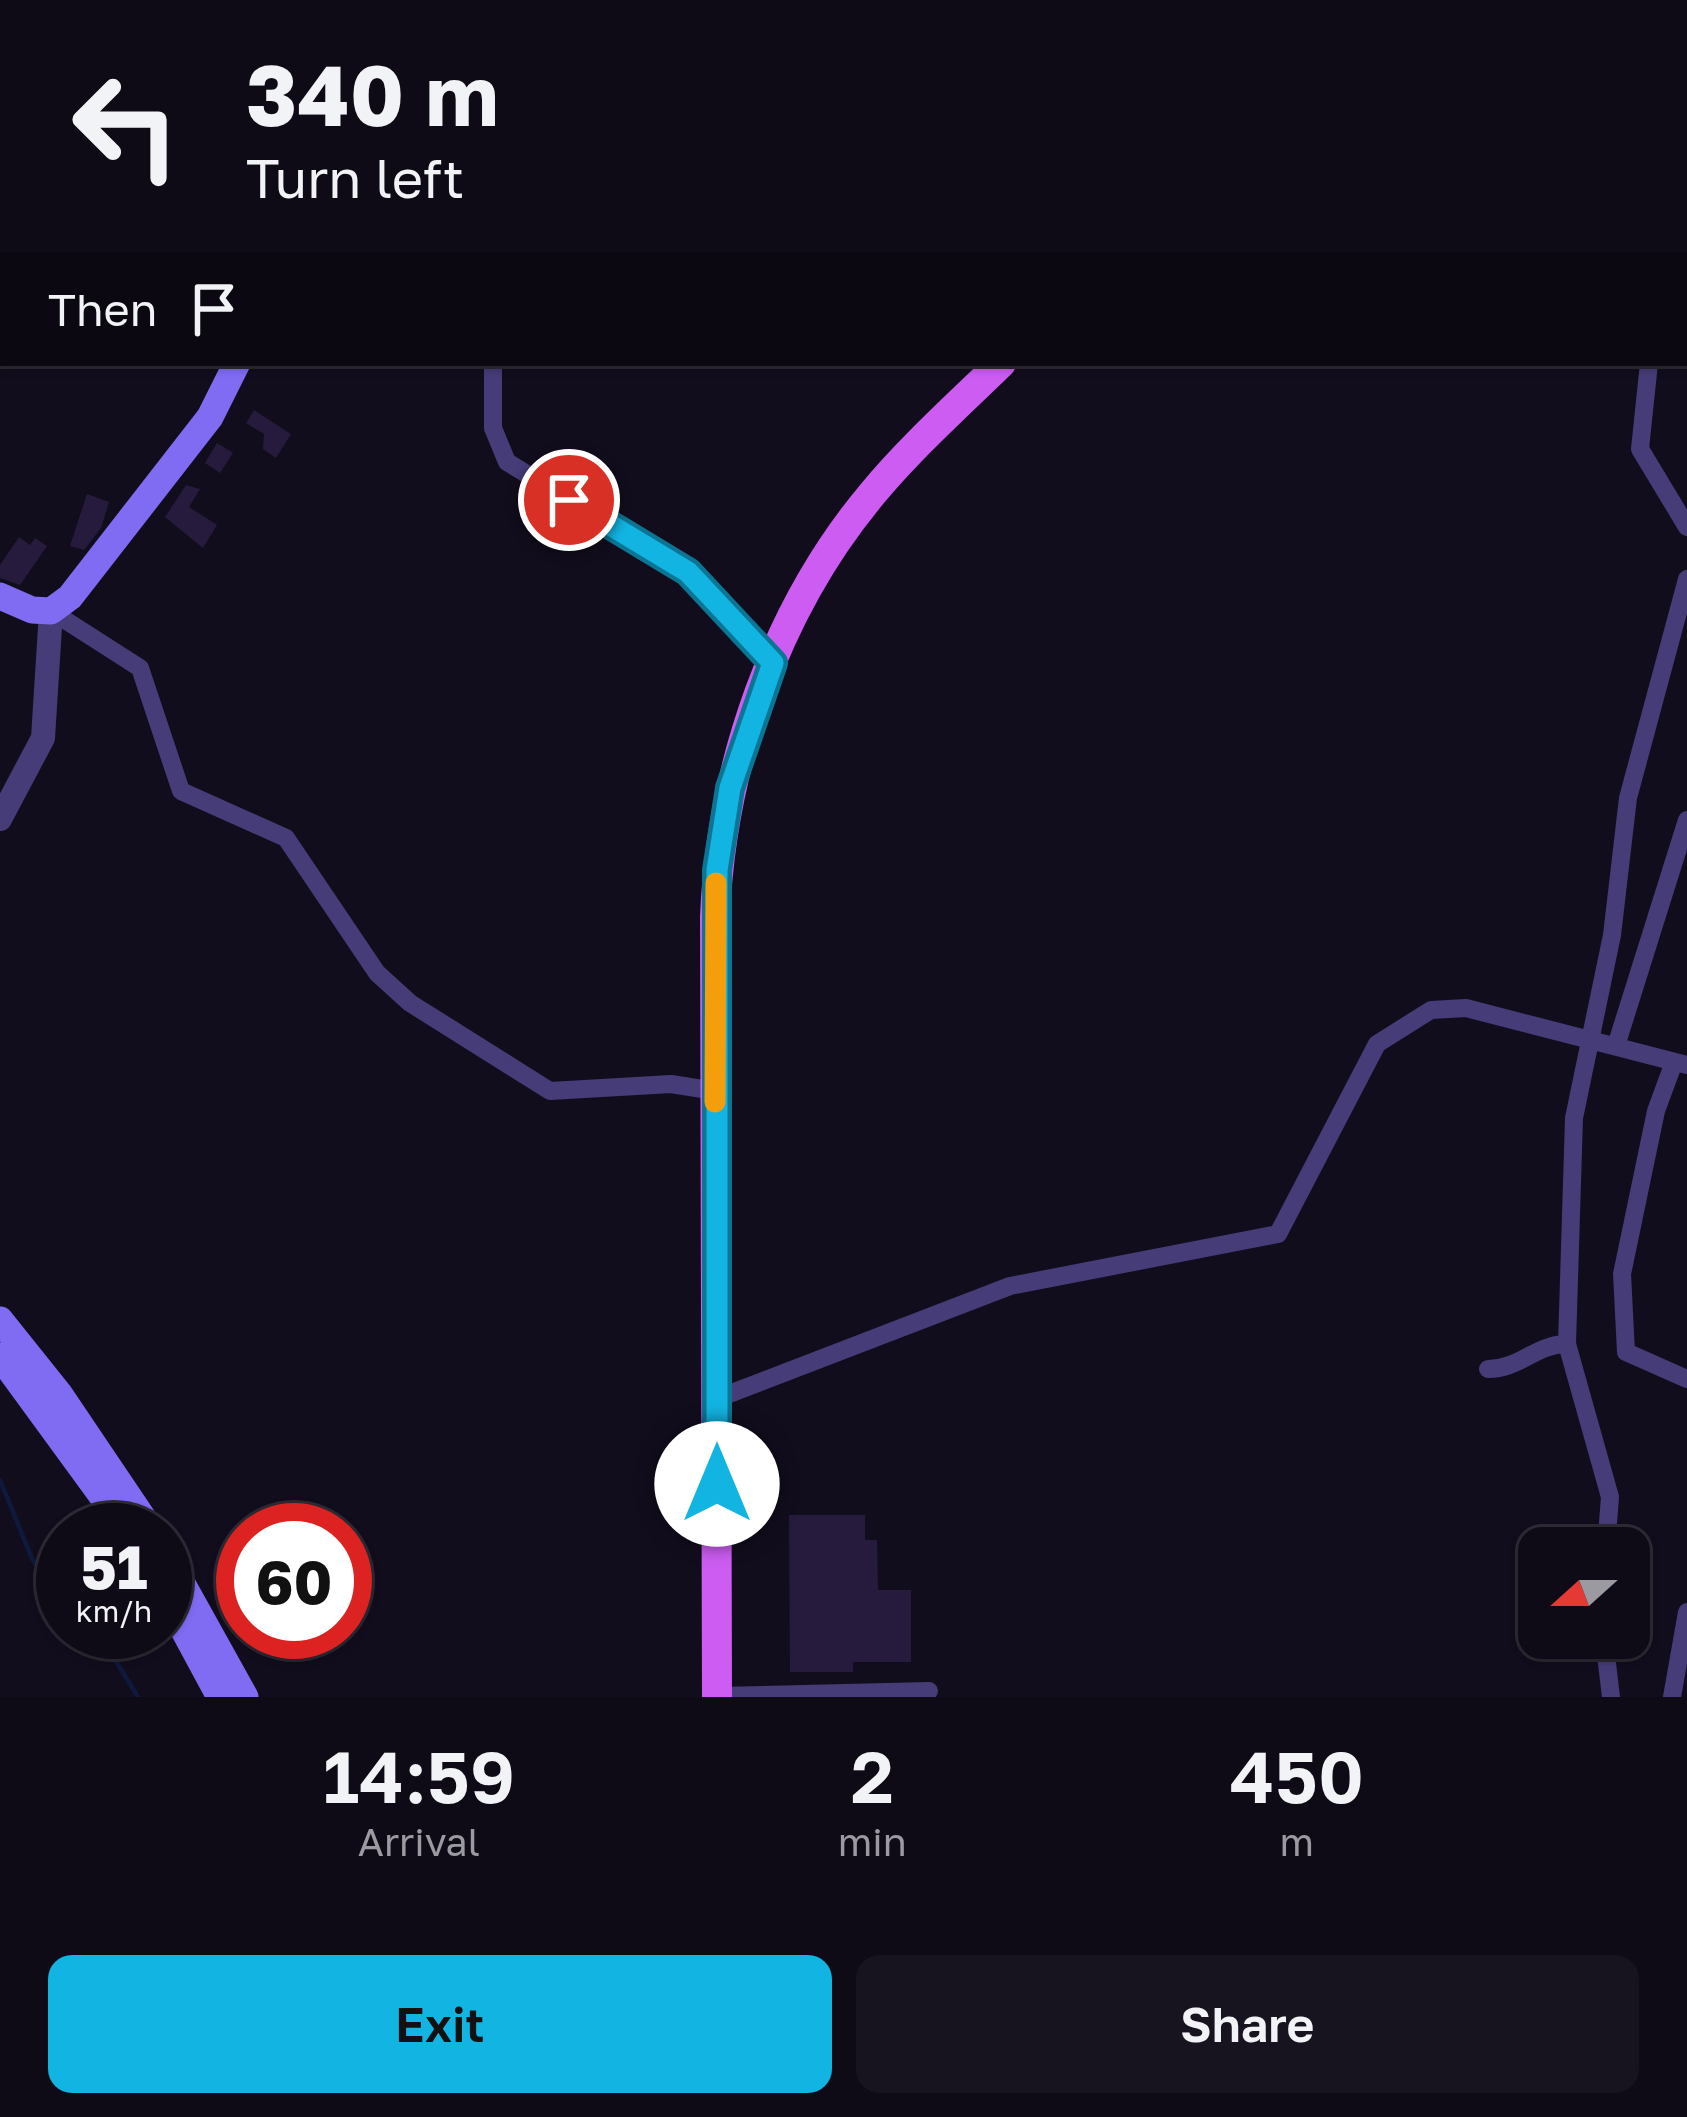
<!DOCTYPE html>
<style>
:root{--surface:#0e0a16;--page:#17131f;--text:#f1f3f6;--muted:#9b9aa1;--line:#2e2b35;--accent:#12b4e2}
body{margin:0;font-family:"Golos Text",sans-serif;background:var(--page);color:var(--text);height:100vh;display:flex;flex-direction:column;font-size:45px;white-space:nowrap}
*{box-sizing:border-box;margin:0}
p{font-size:39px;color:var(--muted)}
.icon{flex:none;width:66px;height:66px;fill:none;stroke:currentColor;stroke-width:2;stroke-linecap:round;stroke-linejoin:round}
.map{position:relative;height:1697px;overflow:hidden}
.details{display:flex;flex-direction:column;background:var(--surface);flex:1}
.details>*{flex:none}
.top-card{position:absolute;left:0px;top:0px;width:1689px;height:366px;box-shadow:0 3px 9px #0004,0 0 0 3px var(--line);background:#0e0a16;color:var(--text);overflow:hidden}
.needle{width:78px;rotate:249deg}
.controls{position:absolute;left:1518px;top:1527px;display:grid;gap:24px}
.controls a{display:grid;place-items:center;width:132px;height:132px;border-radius:24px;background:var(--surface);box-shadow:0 3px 9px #0004,0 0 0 3px var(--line);font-size:60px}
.speed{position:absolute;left:36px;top:1503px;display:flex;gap:24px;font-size:60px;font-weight:700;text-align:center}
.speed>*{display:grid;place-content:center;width:156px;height:156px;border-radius:50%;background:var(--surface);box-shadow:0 3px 9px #0004,0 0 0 3px var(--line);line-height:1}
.speed small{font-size:30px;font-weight:400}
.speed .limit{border:18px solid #d22;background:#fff;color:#111}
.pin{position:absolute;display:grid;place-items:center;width:102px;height:102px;color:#fff;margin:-51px;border:6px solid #fff;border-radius:50%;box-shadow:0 3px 12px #0007}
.me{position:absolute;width:132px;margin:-66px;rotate:0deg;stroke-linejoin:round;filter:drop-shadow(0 0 9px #0008)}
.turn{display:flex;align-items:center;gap:42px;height:252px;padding:0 48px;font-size:54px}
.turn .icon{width:156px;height:156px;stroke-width:2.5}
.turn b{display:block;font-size:84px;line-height:102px}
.then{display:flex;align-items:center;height:114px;padding:0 48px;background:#0003;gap:24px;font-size:45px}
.eta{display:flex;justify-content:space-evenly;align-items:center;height:204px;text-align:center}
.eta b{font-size:72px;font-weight:600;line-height:84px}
.action{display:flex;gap:24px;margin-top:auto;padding:24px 48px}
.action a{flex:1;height:138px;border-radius:24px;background:var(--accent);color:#111;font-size:48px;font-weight:600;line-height:138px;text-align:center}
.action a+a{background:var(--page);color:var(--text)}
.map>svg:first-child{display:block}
</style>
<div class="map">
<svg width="1687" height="1697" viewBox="0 0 1687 1697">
<rect width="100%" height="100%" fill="#120d1d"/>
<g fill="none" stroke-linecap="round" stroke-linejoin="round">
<path stroke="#0e1a3b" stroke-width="4.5" d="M0 1480 33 1561 63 1595
M98 1632 138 1697"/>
</g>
<path fill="#261b3c" d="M254 410 291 434 276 458 263 449 264 434 246 423Z
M217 443 233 453 220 473 205 463Z
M186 485 200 489 189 507 217 525 203 548 165 517Z
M87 494 109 502 101 528 84 550 70 546Z
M19 537 30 545 35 538 47 546 20 585 0 578V565Z
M789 1515H865V1540H877L878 1590H911V1662H853V1672H790Z"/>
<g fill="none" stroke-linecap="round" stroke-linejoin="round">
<path stroke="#463c78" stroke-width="18" d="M416 0V3
M38 3 40 0
M0 93 3 85
M0 219 3 222
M0 313 3 307
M493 363V428L507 462 688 572 773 663
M1649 363 1640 449 1687 527
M51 611 140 668 181 791 286 838 377 973 410 1003 550 1091 671 1084 715 1091
M1616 1046 1687 820
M1674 1062 1656 1111 1622 1274 1626 1352 1687 1379
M1488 1369C1520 1369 1536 1344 1567 1344
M716 1399 1010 1286 1278 1234 1377 1044 1431 1010 1466 1008 1687 1065
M1606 1548 1610 1497 1567 1344 1574 1118 1612 935 1628 798 1687 579
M1604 1638 1611 1697
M717 1696 929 1691
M1672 1697 1687 1612"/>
<path stroke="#463c78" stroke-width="24" d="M0 819 43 738 51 611"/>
<path stroke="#806cf3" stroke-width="27" d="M268 3V0
M0 596 32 610 51 611 70 597 210 417 237 363
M0 1320 60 1395 151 1530
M0 1356 127 1530
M165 1553 245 1697
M165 1595 220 1697"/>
<path stroke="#cd5df2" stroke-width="30" d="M1368 3 1371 0
M717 1697 715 917C721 767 775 610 872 494 911 447 957 406 1001 363"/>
</g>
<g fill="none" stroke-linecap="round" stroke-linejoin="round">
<g stroke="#0c7593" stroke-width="30">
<path id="route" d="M569 500 688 572 773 663 730 788 717 870V1484"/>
</g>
<use href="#route" stroke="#12b4e2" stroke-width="21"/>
<path stroke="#f59e0b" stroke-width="21" d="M715 1102 716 883"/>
</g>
</svg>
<div class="controls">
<a><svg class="needle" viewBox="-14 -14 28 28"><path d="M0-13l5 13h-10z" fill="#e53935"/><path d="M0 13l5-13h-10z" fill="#9b9aa1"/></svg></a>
</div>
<div class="speed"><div>51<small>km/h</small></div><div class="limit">60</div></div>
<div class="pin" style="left:569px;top:500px;background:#d93025"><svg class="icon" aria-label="arrive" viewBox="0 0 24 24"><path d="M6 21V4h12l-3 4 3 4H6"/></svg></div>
<svg class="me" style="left:717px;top:1484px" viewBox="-20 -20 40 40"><circle r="19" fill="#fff"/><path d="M0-13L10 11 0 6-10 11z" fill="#12b4e2"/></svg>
<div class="top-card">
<div class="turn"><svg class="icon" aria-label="left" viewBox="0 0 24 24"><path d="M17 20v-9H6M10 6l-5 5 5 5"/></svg><div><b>340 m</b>Turn left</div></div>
<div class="then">Then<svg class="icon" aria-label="arrive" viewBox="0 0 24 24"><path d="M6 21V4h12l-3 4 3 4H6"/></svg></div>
</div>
</div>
<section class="details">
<div class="eta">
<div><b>14:59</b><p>Arrival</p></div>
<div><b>2</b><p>min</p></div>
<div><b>450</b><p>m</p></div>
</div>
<div class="action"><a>Exit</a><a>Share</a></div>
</section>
